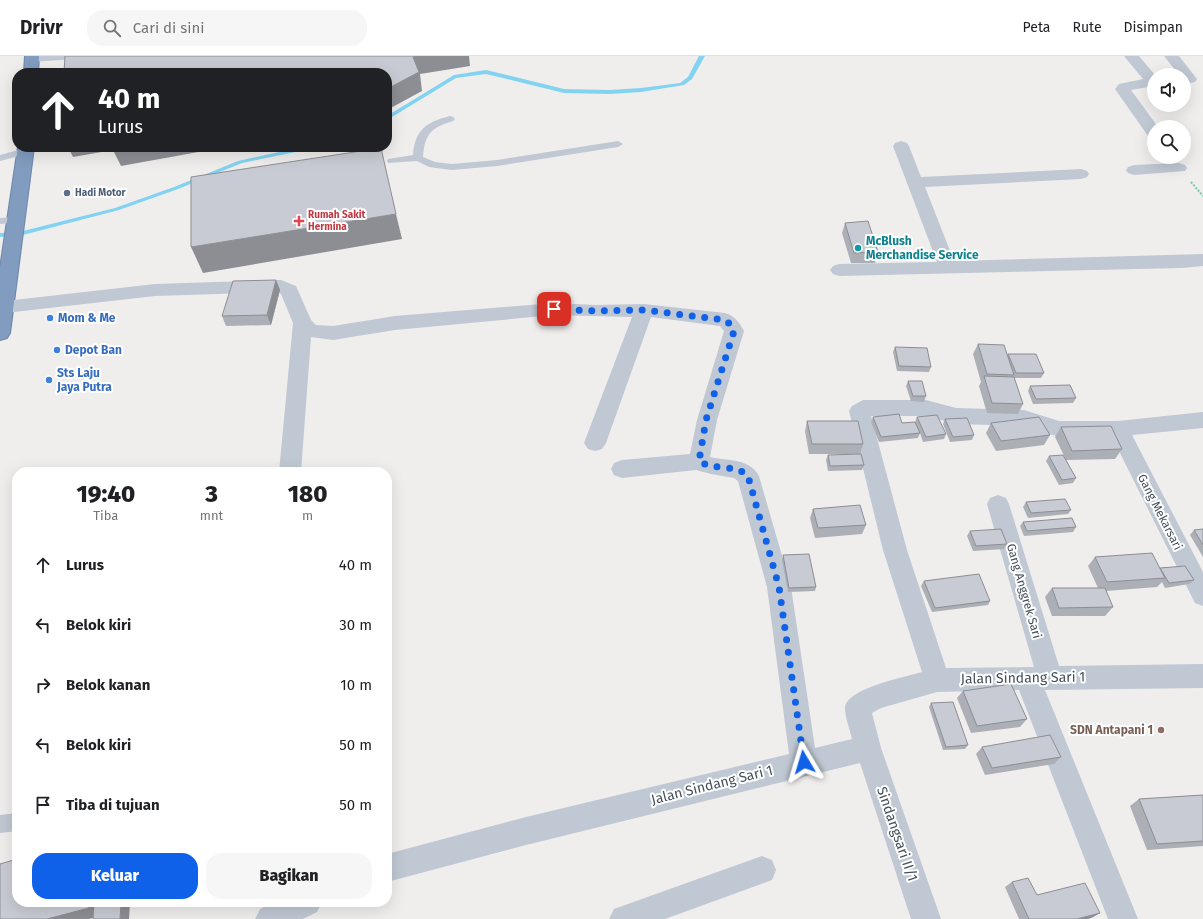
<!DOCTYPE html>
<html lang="id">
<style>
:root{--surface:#fff;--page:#f6f6f6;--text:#202124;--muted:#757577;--line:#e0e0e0;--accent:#0e61e8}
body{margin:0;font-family:"Fira Sans",sans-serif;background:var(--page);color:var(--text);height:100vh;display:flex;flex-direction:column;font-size:15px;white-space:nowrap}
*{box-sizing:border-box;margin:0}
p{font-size:13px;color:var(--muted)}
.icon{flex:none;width:22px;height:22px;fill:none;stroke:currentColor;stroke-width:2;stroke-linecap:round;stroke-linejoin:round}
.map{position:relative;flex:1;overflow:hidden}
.sheet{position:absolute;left:12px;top:411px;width:380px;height:440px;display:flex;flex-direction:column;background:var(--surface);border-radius:16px;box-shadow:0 4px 16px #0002}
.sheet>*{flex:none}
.top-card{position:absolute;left:12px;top:12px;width:380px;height:84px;border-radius:16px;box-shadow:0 4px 16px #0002;background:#202124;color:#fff;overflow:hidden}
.controls{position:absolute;left:1147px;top:12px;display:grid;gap:8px}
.controls a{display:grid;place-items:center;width:44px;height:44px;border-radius:50%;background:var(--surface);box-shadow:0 4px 16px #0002;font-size:20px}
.pin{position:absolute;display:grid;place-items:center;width:34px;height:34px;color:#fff;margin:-17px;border-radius:8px;box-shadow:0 2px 6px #0006}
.me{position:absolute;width:44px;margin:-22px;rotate:353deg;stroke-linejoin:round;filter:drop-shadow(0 0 3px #0008)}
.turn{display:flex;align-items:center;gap:14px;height:84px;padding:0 20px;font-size:18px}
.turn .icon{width:52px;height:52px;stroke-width:2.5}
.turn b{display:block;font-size:28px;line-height:34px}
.eta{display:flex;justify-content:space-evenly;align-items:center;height:68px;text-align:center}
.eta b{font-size:24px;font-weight:800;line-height:28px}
.cta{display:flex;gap:8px;margin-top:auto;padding:8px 20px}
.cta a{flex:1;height:46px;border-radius:16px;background:var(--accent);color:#fff;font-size:16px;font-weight:800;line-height:46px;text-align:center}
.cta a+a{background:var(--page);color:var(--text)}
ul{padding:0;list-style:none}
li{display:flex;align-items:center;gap:12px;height:60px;padding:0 20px}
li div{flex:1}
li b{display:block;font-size:15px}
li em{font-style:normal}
header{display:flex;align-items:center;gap:24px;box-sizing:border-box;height:56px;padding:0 20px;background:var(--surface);border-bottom:1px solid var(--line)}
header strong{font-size:19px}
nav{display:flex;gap:22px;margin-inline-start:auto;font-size:14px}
.search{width:280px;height:36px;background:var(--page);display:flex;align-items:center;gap:10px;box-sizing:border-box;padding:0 14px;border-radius:16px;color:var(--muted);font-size:15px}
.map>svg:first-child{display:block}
</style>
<header>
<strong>Drivr</strong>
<div class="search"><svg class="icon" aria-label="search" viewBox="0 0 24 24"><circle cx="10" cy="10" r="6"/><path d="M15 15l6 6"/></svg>Cari di sini</div>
<nav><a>Peta</a><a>Rute</a><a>Disimpan</a></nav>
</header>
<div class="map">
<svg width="1203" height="863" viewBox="0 0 1203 863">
<rect width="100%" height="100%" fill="#f0eded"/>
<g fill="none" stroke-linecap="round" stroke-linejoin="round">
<path fill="#82d3f1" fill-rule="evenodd" d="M699 0H705L692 23 684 29 641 36 610 38 564 37 486 18 456 22 387 64V60L454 19 486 14 564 33 610 34 641 32 680 27 688 21Z
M302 91H313L310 93 242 107 178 133 119 154 19 180 0 181V177L19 176 115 152 174 131 238 105Z"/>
<g stroke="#6d87ab" stroke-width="2">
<path id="highway" d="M25 0H39L38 17H24Z
M18 91H34L10 277 7 282 0 284V212Z"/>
</g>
<path stroke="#6ed1a6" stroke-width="2" stroke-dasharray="2 1.5" stroke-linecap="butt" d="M1191 126 1203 140"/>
<path fill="#bfc8d3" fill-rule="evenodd" d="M35 0H81L76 3 31 6 26 3Z
M450 60 453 61 455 63 453 65C431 72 425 77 423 101L435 106 452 108 497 104 618 85 623 88 618 91 497 110 452 114 429 111 417 105 388 107 387 105 388 103 413 99C415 74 426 66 450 60Z
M26 92 30 93 31 95 30 97 0 105V99Z
M17 161 21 162 22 164 21 166 0 168V162Z
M17 757V775L0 777V759Z"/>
<path fill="#bfc8d3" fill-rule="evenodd" d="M1124 0H1139L1155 19 1154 30 1131 34 1158 71H1154V82L1148 80 1115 33 1119 28 1143 23Z
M1164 0H1179L1197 23 1195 26 1184 28V19H1179Z
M901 85 907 87 909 90 921 121 1081 113 1087 115 1089 118 1087 121 1081 123 925 131 954 205 1203 198V210L1182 212 839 220 833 218 830 214 833 210 839 208 937 206 893 90 895 87Z
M1179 107 1185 109 1187 112 1185 115 1134 119 1128 117 1126 114 1128 111 1134 109Z
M281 224 296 230 311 264 316 269 333 270 395 260 554 247 596 249 644 248 725 257C735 260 739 266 744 275L717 364 710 401C727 405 750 402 759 420L791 531 815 692 852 683C850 674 845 661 845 652 846 632 906 621 922 616L883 494 849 355 852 350 863 344H926L956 352 1024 354 1059 365H1118L1203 356V372L1132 379 1203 516V550L1195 547 1112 381H1059L1024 370 956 368 926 360H871L907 494 946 612 1034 611 987 448 990 442 998 439 1006 442 1009 448 1059 610 1203 608V632L1045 634 1138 863H1108L1019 634 937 636 881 652 872 657 881 692 941 863H911L860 707 526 789 387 826V798L526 761 789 698 767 531 738 425 734 422 711 418 696 414 622 422 614 419 611 413 614 407 622 404 690 398 697 364 724 275 720 270 651 261 606 387 602 393 595 395 588 393 584 387 632 261 554 259 395 274 333 284 311 281 301 416H279L293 267 281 238 278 236 155 240 5 257 0 256V246L5 245 155 228Z
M762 800 772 804 776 814 772 824 665 863H609L614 853Z
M274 846H322L317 856 303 863H255L260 853Z"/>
<use href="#highway" fill="#819cbf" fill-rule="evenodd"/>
</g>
<path fill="#acafb5" d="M845 167 878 196 875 207H851L842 177Z
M276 224 280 234 271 269 226 270 222 260Z
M978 288 1007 299 1008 298 1044 317 1041 322H1014L1023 348 1018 358 987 357 979 330 981 326 973 298Z
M895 291 931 311 929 316 897 315 893 296Z
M908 325 926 340 924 346 911 345 906 330Z
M1030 330 1076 342 1073 347 1033 348 1028 335Z
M873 361 902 367 915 366 917 361 946 378 944 383 923 386 920 377 918 382 879 386 871 366Z
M945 363 974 379 972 384 950 386 943 368Z
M807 365 863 388 860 398H809L805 375Z
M991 367 1050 379 1044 389 996 395 986 377Z
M1061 371 1122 393 1115 403 1066 404 1076 422 1073 427 1059 429 1046 405 1049 400 1066 404 1055 381Z
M828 399 864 409 862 414 828 415 826 404Z
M1026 446 1071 454 1068 458 1028 462 1023 451Z
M813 453 866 469 862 478 815 482 810 462Z
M1023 466 1076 471 1073 476 1024 480 1020 470Z
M1203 473V501L1190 479 1194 474Z
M970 475 1007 488 1004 493 973 495 967 480Z
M783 499 816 531 815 535 788 536 782 504Z
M1095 501 1160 512 1194 524 1189 528 1165 532 1162 526 1157 531 1106 535 1113 551 1105 560H1052L1045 541 1052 532H1098L1088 510Z
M924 525 990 545 988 549 932 556 921 530Z
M963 635 1027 663 1020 671 971 677 957 642Z
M931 647 968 689 965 693 943 694 929 651Z
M982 691 1061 701 1054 708 985 719 976 698Z
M1203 739V790L1147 794 1130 750 1139 743Z
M1012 826 1037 839 1100 857 1091 862 1087 863H1019L1005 831Z"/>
<path fill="#8c8e94" d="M416 0H469L470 10 420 18 422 35 387 54V33L413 1Z
M68 91H226L121 110 113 94 73 101Z
M396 158 402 183 203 217 191 191Z
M276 224 280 234 271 269 267 259Z
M89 846H103V859L89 863H47Z
M121 846H130L129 863H120Z
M1100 857 1091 862 1087 863H1077Z"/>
<path fill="#c8cbd3" stroke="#8c8e94" d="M65 0H416L413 1 419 16 387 33V17H64Z
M381 92 396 158 191 191V121Z
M868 165 878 196 854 197 845 167Z
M276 224 267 259 222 260 233 225Z
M978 288 1004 289 1014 319 987 318Z
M895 291 927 292 931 311 899 310Z
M1008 298H1036L1044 317H1016Z
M984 320 1014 321 1023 348 992 347Z
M908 325H922L926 340H913Z
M1070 329 1076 342 1036 343 1030 330Z
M899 358 902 367 915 366 920 377 881 381 873 361Z
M937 359 946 378 926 381 917 361Z
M1039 361 1050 379 1001 385 991 367Z
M967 362 974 379 953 381 945 363Z
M807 365H858L863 388H812Z
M1111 370 1122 393 1072 395 1061 371Z
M861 398 864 409 830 410 828 399Z
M1063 399 1076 422 1062 424 1049 400Z
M1065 443 1071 454 1031 457 1026 446Z
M860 449 866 469 818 472 813 453Z
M1072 462 1076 471 1027 475 1023 466Z
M1001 473 1007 488 976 490 970 475Z
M1203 473V489L1194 474Z
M1152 497 1165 522 1107 526 1095 501Z
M809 498 816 531 789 532 783 499Z
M1185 510 1194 524 1169 527 1160 512Z
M979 518 990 545 935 552 924 525Z
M1052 532H1105L1113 551 1059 552Z
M1011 628 1027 663 977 670 963 635Z
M953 646 968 689 946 691 931 647Z
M1050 679 1061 701 992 712 982 691Z
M1203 739V785L1157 788 1139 743Z
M17 803V846H89V852L47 863H0V808Z
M1028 822 1037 839 1085 827 1100 857 1077 863H1029L1012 826Z
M94 846H121L120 863H93Z"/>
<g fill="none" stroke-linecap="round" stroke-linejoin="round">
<path stroke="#0e61e8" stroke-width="7" stroke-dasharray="0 12.6" d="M554 253 596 255 644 254 725 264 731 269 734 275 706 364 699 405C713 415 737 408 748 420L779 531 804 706"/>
</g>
<circle fill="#5c6f8a" stroke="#fff" stroke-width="1.5" cx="67" cy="137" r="4"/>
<path fill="#e0444e" stroke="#fff" stroke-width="1.5" d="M297 159h4v4h4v4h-4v4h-4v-4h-4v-4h4z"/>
<circle fill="#0f9aa8" stroke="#fff" stroke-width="1.5" cx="858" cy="192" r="4"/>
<g fill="#3f7fe0" stroke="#fff" stroke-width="1.5">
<circle cx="50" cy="262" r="4"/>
<circle cx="57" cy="294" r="4"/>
<circle cx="49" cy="324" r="4"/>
</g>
<circle fill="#8d6e63" stroke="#fff" stroke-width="1.5" cx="1161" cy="674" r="4"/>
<g text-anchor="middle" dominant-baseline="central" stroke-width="4" stroke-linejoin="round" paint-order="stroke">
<g font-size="10" font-weight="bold" fill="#4e5e75" stroke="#fff" text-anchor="start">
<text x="75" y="137">Hadi Motor</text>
</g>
<g font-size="10" font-weight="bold" fill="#be3a42" stroke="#fff" text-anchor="start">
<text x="308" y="159">Rumah Sakit<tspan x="308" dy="12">Hermina</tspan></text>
</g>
<g font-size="12" font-weight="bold" fill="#0d838f" stroke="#fff" text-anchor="start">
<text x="866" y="185">McBlush<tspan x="866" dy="14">Merchandise Service</tspan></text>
</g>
<g font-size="12" font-weight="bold" fill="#366cbe" stroke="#fff" text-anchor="start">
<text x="58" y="262">Mom &amp; Me</text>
<text x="65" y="294">Depot Ban</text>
<text x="57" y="317">Sts Laju<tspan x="57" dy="14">Jaya Putra</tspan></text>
</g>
<g font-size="12" fill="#444f5b" stroke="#fff">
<text transform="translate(1160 456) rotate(63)">Gang Mekarsari</text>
<text transform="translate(1024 535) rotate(74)">Gang Anggrek Sari</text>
</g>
<g font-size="12" font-weight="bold" fill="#785e54" stroke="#fff" text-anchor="end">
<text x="1153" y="674">SDN Antapani 1</text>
</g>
<g font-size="14" fill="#444f5b" stroke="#fff">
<text transform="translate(1023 622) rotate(-1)">Jalan Sindang Sari 1</text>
<text transform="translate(712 729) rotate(-14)">Jalan Sindang Sari 1</text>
<text transform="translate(897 778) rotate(71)">Sindangsari II/1</text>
</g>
</g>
</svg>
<div class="controls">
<a><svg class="icon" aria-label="sound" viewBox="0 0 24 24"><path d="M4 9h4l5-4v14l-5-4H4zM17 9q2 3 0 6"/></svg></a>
<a><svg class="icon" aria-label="search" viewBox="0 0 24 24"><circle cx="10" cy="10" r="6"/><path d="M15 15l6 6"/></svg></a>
</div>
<div class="pin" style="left:554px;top:253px;background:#d93025"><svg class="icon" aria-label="arrive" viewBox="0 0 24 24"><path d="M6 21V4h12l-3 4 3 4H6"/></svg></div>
<svg class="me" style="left:804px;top:706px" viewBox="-20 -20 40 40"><path d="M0-17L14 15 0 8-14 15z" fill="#0e61e8" stroke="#fff" stroke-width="4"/></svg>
<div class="top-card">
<div class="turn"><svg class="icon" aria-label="ahead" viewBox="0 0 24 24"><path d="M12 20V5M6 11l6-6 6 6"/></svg><div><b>40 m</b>Lurus</div></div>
</div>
<section class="sheet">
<div class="eta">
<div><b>19:40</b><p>Tiba</p></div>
<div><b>3</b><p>mnt</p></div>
<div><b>180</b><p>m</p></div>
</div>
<ul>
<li><svg class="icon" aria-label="ahead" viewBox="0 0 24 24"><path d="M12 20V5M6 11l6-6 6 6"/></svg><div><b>Lurus</b></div><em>40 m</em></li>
<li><svg class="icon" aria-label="left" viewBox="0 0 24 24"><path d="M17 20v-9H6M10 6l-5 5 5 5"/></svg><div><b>Belok kiri</b></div><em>30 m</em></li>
<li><svg class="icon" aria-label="right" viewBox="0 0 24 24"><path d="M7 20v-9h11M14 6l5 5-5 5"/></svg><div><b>Belok kanan</b></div><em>10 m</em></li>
<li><svg class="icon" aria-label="left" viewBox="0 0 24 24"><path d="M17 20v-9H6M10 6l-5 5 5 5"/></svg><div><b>Belok kiri</b></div><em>50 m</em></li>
<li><svg class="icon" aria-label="arrive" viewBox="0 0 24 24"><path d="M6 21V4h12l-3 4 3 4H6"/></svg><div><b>Tiba di tujuan</b></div><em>50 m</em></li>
</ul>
<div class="cta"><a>Keluar</a><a>Bagikan</a></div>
</section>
</div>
